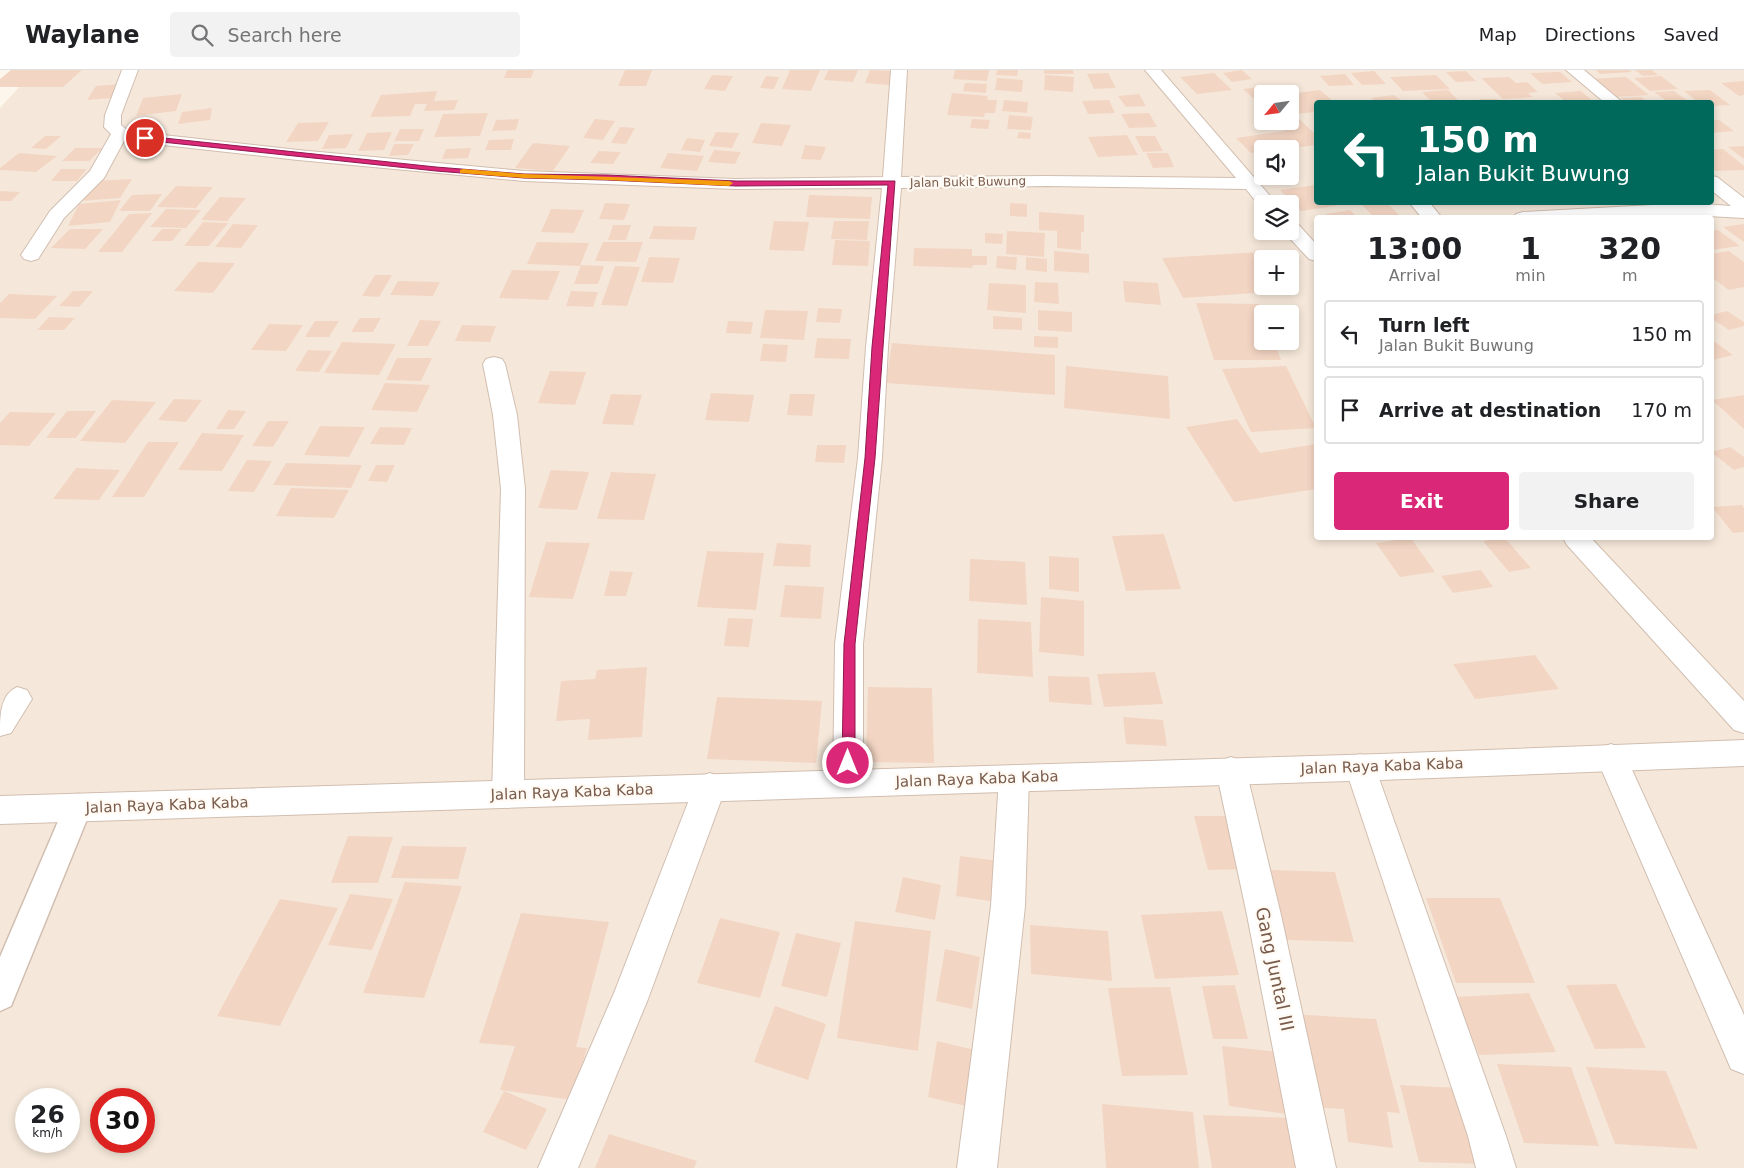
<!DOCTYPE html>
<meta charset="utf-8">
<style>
:root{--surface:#fff;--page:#f2f2f2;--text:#202124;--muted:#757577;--line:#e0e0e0;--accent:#db2777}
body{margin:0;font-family:"DejaVu Sans",sans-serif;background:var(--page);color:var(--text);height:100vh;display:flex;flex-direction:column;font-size:19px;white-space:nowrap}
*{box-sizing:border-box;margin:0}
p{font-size:16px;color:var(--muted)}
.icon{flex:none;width:28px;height:28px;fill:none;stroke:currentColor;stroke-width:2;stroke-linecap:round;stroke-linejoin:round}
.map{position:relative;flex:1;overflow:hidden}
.details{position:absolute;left:1314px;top:145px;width:400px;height:325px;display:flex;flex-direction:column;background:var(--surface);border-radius:5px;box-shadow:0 2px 8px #0003}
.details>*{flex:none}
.hud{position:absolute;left:1314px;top:30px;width:400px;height:105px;border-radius:5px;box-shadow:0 2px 8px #0003;background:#00695c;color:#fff;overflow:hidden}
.needle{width:32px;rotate:241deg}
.tools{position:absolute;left:1254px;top:15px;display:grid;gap:10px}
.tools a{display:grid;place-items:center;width:45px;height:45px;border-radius:5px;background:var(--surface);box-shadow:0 2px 8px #0003;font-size:25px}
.speed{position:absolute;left:15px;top:1018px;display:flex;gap:10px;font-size:25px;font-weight:700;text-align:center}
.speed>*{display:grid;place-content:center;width:65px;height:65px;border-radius:50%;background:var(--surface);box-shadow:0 2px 8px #0003;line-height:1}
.speed small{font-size:12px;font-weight:400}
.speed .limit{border:8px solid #d22;background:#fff;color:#111}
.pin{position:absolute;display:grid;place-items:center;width:42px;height:42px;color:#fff;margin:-21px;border:2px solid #fff;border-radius:50%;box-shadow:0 1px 5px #0007}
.me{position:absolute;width:55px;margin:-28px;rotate:0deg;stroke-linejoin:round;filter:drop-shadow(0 0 4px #0008)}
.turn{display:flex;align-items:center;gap:18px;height:105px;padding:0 20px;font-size:22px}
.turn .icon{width:65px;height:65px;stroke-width:2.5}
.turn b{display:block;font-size:35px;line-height:42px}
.eta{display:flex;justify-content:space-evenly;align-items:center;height:85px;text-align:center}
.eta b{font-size:30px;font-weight:800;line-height:35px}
.primary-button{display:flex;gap:10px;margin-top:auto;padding:10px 20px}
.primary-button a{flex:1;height:58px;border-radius:5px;background:var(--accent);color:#fff;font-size:20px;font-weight:800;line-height:58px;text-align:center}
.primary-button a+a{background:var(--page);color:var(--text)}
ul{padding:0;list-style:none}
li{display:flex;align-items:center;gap:15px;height:68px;margin:0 10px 8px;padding:0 10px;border:2px solid var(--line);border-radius:5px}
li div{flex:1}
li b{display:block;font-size:19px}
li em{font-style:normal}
header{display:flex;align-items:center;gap:30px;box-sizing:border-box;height:70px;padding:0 25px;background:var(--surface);border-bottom:1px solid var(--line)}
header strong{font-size:24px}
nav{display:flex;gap:28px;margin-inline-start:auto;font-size:18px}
.search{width:350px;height:45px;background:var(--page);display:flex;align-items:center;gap:12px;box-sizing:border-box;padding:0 18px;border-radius:5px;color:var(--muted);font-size:19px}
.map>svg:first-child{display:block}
</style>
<header>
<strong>Waylane</strong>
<div class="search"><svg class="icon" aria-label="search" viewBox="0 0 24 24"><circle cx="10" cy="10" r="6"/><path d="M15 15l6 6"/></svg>Search here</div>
<nav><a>Map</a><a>Directions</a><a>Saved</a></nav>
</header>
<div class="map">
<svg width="1744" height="1098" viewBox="0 0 1744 1098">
<rect width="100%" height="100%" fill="#fdf6ec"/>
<path fill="#f5e8da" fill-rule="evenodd" d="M35 0H1744V1098H0V38ZM1262 24H1290V51H1262ZM1316 32H1711V132H1316ZM1262 79H1290V106H1262ZM1262 134H1290V161H1262ZM1316 148H1711V468H1316ZM1262 189H1290V216H1262ZM1262 244H1290V271H1262ZM26 1029H69V1071H26ZM101 1029H144V1071H101Z"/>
<path fill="#f3d5c3" d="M11 0H82L63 17H0V9Z
M507 0H534L531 8H504Z
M625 0H652L646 16H618Z
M790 0H820L811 21 782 19Z
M828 0H858L853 12 824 10Z
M870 0 893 1 889 15 865 13Z
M955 0H989L987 11 953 9Z
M997 0H1018L1017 6 996 5Z
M1044 0H1073L1074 4H1044Z
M1242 0 1252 9 1232 12 1223 3Z
M1596 0H1629L1632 2 1600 4Z
M1635 0H1652L1658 5 1643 6Z
M1374 1 1386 14 1362 15 1351 3Z
M1466 1 1476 11 1456 12 1446 2Z
M1560 2 1572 12 1542 14 1530 3Z
M1108 3 1116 18 1094 19 1087 4Z
M1214 3 1232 20 1197 24 1180 7Z
M1345 4 1354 15 1329 16 1320 6Z
M712 5 733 6 725 21 704 19Z
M1045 5 1074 7 1073 22 1044 20Z
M1436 5 1450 19 1403 21 1390 7Z
M766 6 779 7 774 19 760 18Z
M1661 6 1678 19 1650 21 1634 8Z
M1509 7 1516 13 1527 12 1538 22 1528 23 1533 27 1503 29 1481 8Z
M1626 7 1649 25 1611 27 1589 9Z
M997 8 1023 10 1022 22 995 20Z
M1744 11V25L1739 26 1721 13Z
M965 13 987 14 986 23 963 21Z
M120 14 112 28 87 30 96 16Z
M1260 17 1268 24H1262V28L1254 29 1243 19Z
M1320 20 1334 32H1316V42L1294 44 1290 40V24Z
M1448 20 1460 32H1432L1422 22Z
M1710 20 1730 35 1711 36V32H1698L1684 21Z
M437 21 434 31 458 30 454 40 424 41 427 34H415L410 46 370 47 381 25Z
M1581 21 1594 32H1566L1555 23Z
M1674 21 1689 32H1668L1654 22Z
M952 23 988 26 987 30H997L995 43H985L984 47 947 45Z
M182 24 176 41 136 46 143 28Z
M1139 24 1146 36 1126 37 1118 26Z
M1394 25 1403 32H1376L1371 28Z
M1641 27 1648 32H1626L1620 28Z
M1479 29H1497L1502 32H1482Z
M1004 30 1028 32 1027 43 1002 41Z
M1109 30 1115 43 1088 44 1082 31Z
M212 38 210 50 178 54 182 42Z
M488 43 480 66 434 67 443 44Z
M1149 43 1157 57 1129 58 1121 44Z
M1009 45 1033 47 1031 60 1007 59Z
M1297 47 1316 65V75L1284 79H1262V82L1251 83 1236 68 1285 61 1275 51H1290V48Z
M519 49 516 60 492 61 496 50Z
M595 49 615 51 603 70 583 68Z
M972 49 990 50 988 59 970 58Z
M1711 50H1719L1734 61 1711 63Z
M329 52 318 71 286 72 298 53Z
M761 53 791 55 782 76 752 73Z
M620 57 635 58 626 74 611 73Z
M400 59H424L419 71H394Z
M392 62 384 80 358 81 367 63Z
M716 62 739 63 732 78 709 76Z
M1019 62 1031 63 1030 69 1017 68Z
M353 64 346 78 322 79 329 65Z
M1127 65 1138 85 1098 87 1088 67Z
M45 66H61L46 79 31 78Z
M1135 66H1155L1163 81 1143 82Z
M687 68 705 70 700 82 681 80Z
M514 69 511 80H485L489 70Z
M533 73 570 76 553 101 515 98Z
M394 74H414L408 85 389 86Z
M805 75 826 77 821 90 801 89Z
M1744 76V89L1728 77Z
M75 78H103L89 91H62Z
M471 78 468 88 442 89 446 79Z
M1723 79 1744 96V100L1716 101 1711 98V80Z
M714 80 741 82 735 94 708 92Z
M599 81 621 82 613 94 590 93Z
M19 83 57 86 36 102 0 100V98Z
M668 83 704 86 697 101 660 98Z
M1146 83H1168L1174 97 1153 98Z
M61 99H87L77 111H51Z
M132 109 120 128 80 131 92 111Z
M1315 115 1316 132H1333L1336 136 1301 141 1280 120Z
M176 116 213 117 196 138 157 137Z
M0 121 20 122 11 131H0Z
M162 124 150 141H119L132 125Z
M809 125 872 127 870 149 806 147Z
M220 127 246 128 227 151 201 150Z
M121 130 110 152 68 156 79 134Z
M1359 132H1386L1402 148H1375Z
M605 133 630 134 624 150 599 149Z
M1010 133 1027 134V147L1010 146Z
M166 139 201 140 186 158 150 157Z
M551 139 584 140 574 163 541 162Z
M1350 140 1358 148H1329L1326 144Z
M1039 142 1084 145V162H1081V180L1057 178V161L1039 160Z
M152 143 122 182H98L129 144Z
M774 151 809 152 804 181 769 180Z
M834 151H869L867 170 831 169Z
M203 152 228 153 209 176H184Z
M233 154 258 155 241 178 215 177Z
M1744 154V172L1723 157Z
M613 155H631L626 170H608Z
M654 156 697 157 694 170 649 169Z
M70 159H103L85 179 51 178Z
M162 159H182L172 171H152Z
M1718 160 1740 176 1711 180V161Z
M1007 161 1045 163 1044 187 1006 184Z
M985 163 1003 164 1002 174 985 173Z
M835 170 870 171 868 196 832 195Z
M537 172 589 173 580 196 527 194Z
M603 172H643L636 192 595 191Z
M914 178 972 179V186H987V195H973L972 198 913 196Z
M1054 181 1089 184V203L1054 201Z
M1274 181 1279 189H1262V216H1290V206L1299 220 1183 228 1162 188Z
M1729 181 1744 192V217L1729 220 1711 207V184Z
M997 186 1017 187 1016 200 996 198Z
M649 187 680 188 673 213 641 212Z
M1026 187 1047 189V202L1026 200Z
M198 192 235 193 213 223 174 221Z
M581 195 604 196 598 214H574Z
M615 196 640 197 627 236 601 235Z
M512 200 560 201 548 230 499 228Z
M375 205H392L379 227 362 226Z
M398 211 440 212 433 226 390 225Z
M1123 211 1158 213 1161 235 1125 232Z
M1035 212 1058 213 1059 234 1034 232Z
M989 213 1026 215V243L987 240Z
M73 221H93L79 237 59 236Z
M571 221 598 222 593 237 566 236Z
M9 224 57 226 35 249 0 248V233Z
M1196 233 1259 234 1263 244 1262 271H1274L1281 290H1214Z
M818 238 842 239 840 253 816 252Z
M765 240 808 241 804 270 760 268Z
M1038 240 1072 242V262L1038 260Z
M1727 241 1744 252V256L1729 260 1711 248V245Z
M993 246 1022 248V260L993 259Z
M49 247 75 248 64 260H37Z
M360 248H381L373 262H351Z
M420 250 441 251 428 276H407Z
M315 251H339L329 267H305Z
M728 251 753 252 751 264 726 263Z
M269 254 303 255 286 281 251 280Z
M462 255 496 256 490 272 455 271Z
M1034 266 1058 267V278L1034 277Z
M817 268 851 269 849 289 814 288Z
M1711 269 1733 285 1713 290 1711 288Z
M342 272 396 274 379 305 324 303Z
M892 273 1055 285V325L886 313Z
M763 274 788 275 786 292 760 291Z
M308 280 332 281 319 302 295 301Z
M397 288H432L421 311 386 310Z
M1066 296 1168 306 1170 349 1064 338Z
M1286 296 1316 358 1251 362 1222 299Z
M550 301 586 302 575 335 538 333Z
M385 313 430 315 417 342 371 340Z
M711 323 754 325 749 352 705 350Z
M611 324 642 325 633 355 602 354Z
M790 324H815L812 346 787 345Z
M1744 325V359L1712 330Z
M174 329 202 330 186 352 158 350Z
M112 330 156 332 125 373 80 371Z
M228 340 246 341 234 359H216Z
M67 341H96L76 368H46Z
M10 342 56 343 29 376 0 375V353Z
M1237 349 1260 383 1316 374V419L1234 432 1186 357Z
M268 351H289L273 377 252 376Z
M320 356 365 357 349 387 304 385Z
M380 357 412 358 404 375 370 374Z
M202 363 244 365 222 401 178 400Z
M148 372H179L144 427H112Z
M817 375H846L844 393 815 392Z
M1730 377 1744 387V397L1734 400 1711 382Z
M247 390 272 391 254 422 228 421Z
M286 393 362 395 351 418 273 415Z
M376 395H395L387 412 368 411Z
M76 398 120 400 99 430 53 429Z
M551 400 589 402 577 440 538 438Z
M611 402 656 404 644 450 597 449Z
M291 418 349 420 334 448 276 446Z
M1742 435 1744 438V462L1733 463 1712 437Z
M1164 464 1181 519 1126 521 1112 466Z
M1411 468 1435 502 1400 507 1376 473Z
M1505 468 1531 498 1509 502 1483 471Z
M546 472 590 473 573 529 529 527Z
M777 473 811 475 810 497 773 496Z
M707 481 764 483 756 540 697 537Z
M1049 486 1079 488V522L1049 519Z
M970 489 1025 492 1027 535 969 531Z
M1481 500 1493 517 1453 523 1441 506Z
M610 501 633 502 626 526H604Z
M785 515 824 517 821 549 780 547Z
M1041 527 1084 531V586L1039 582Z
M728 548 753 549 749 577 724 576Z
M978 549 1031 552 1033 607 977 603Z
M1535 585 1559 619 1475 629 1453 594Z
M647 597 642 667 588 670 590 649 556 651 561 611 595 609 597 600Z
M1155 602 1163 634 1104 637 1097 604Z
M1048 606 1089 607 1092 635 1049 632Z
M868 617 932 618 934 693 866 692Z
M717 627 822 631 816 693 707 689Z
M1123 647 1163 650 1167 676 1126 674Z
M1194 746H1235L1250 799 1208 800Z
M348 766 393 767 378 813H331Z
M402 776 467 777 458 809 391 808Z
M960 786 999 791 996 832 956 826Z
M1271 800 1335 802 1354 872 1287 870Z
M903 807 941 815 935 850 895 842Z
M405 812 462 816 424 928 363 923Z
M350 824 393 829 372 880 328 875Z
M1426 828H1500L1535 913H1456Z
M280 829 338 838 280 956 217 946Z
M1222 841 1239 905 1155 909 1141 845Z
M521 843 609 852 576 977 587 978 572 1030 500 1020 515 976 479 973Z
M720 848 780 862 760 928 697 913Z
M855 851 931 861 918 981 837 968Z
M1030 855 1108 861 1112 911 1031 904Z
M796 863 841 873 827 927 781 916Z
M945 879 980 887 972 939 936 931Z
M1616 914 1646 978 1595 979 1566 915Z
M1235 915 1248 969H1213L1202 916Z
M1170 917 1188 1005 1122 1006 1108 918Z
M1529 923 1556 982 1479 985 1456 927Z
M775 936 826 954 808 1010 754 992Z
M1289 944 1376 949 1400 1043 1387 1042 1393 1078 1348 1072 1344 1039 1308 1037Z
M937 971 983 982 974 1038 928 1027Z
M1222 976 1280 982 1287 1044 1229 1036Z
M1497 994 1571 997 1599 1076 1524 1073Z
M1586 997 1666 1001 1698 1079 1615 1074Z
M1400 1015 1460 1018 1483 1094 1419 1092Z
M504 1021 547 1039 526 1080 483 1062Z
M1102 1034 1193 1042 1199 1098H1106Z
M1203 1045 1293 1048 1304 1098H1212Z
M609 1064 697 1091 694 1098H595Z"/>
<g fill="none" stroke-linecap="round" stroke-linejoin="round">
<g stroke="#d1beb0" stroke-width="3">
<path id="service" d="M78 724 88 728 92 737 11 936 0 941V887L68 728Z"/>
</g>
<g stroke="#d1beb0" stroke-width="2">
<path id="minor" d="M122 0H138L121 45V55L126 59 145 63 298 80 524 101 736 109 883 107 891 0H907L901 107 1047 106 1236 108 1145 0H1161L1277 134H1262L1261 138 1246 119 1047 116 901 118 888 277 882 388 863 574V713L859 723 848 727 837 723 833 713 835 574 858 388 866 277 882 118 736 119 524 111 298 90 145 73 125 69 104 108 64 148 38 189 31 191 24 189 21 185 50 141 90 101 111 64 104 57 105 45Z
M1566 0H1584L1622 32H1604Z
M1711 106 1717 107 1744 128V148L1689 145 1636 148H1514L1516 144 1523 142 1689 133 1731 136 1711 120Z
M1409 132H1429L1442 148H1422Z
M1290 151 1297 153 1316 174V191L1309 189 1283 161H1290Z
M494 287 502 289 505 294 517 345 525 419 524 724 519 734 508 738 497 734 492 724 501 419 493 345 483 294 486 289Z
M1563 468H1591L1744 631V663L1734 660 1567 475Z
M17 617 27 620 32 629 11 663 0 666C0 645 0 625 17 617Z
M1611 674 1622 678 1744 945V1004L1731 999 1596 687 1600 678Z
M1360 684 1371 688 1375 697 1506 1066 1516 1098H1476L1468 1066 1345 697 1349 688Z
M1231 687 1242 691 1246 700 1281 845 1336 1098H1296L1247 845 1216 700 1220 691Z
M1014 695 1025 698 1029 708 1025 836 997 1098H957L991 836 999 708 1003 698Z
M710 703 721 707 726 717 648 929 578 1098H538L614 923 694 717 699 707Z"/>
</g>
<g stroke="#d1beb0" stroke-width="2">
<path id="tertiary" d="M1744 670V696L1380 710 0 754V726L1380 684Z"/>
</g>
<use href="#service" fill="#fff" fill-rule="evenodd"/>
<use href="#minor" fill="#fff" fill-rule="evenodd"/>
<use href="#tertiary" fill="#fff" fill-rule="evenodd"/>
</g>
<path fill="#db2777" stroke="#8e194d" d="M145 66 436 97 524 104 607 105 736 111H895L875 388 855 574V693L853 697 848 699 844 697 842 693 844 574 865 388 872 277 888 115 736 116 607 110 524 108 436 101 143 70 142 68Z"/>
<path fill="#f59e0b" d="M463 99 524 104 729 111 733 113 729 116 607 110 524 108 460 103V100Z"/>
<g text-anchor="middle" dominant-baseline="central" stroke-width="4.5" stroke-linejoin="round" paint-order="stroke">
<g font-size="12" fill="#7a5c4d" stroke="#fffaf3">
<text transform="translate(968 112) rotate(-1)">Jalan Bukit Buwung</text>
</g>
<g font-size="15" fill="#7a5c4d" stroke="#fffaf3">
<text transform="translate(1382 696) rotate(-2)">Jalan Raya Kaba Kaba</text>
<text transform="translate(977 709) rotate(-2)">Jalan Raya Kaba Kaba</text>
<text transform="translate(572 722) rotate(-2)">Jalan Raya Kaba Kaba</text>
<text transform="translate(167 735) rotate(-2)">Jalan Raya Kaba Kaba</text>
</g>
<g font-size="18" fill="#7a5c4d" stroke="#fffaf3">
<text transform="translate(1275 899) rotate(78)">Gang Juntal III</text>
</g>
</g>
</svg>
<div class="tools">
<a><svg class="needle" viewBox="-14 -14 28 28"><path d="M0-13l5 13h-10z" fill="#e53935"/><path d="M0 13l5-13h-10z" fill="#757577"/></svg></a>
<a><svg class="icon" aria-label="sound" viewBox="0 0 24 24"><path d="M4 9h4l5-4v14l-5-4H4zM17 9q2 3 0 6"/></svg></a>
<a><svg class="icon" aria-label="layers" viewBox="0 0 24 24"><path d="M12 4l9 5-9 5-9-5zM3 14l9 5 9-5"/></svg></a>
<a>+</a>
<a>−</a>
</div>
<div class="speed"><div>26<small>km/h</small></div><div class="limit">30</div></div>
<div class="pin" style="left:145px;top:68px;background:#d93025"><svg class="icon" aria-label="arrive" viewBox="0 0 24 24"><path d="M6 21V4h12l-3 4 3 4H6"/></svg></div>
<svg class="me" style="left:848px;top:693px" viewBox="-20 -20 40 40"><circle r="17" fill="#db2777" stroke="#fff" stroke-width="3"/><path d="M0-11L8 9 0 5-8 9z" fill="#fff"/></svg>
<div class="hud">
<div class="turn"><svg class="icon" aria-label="left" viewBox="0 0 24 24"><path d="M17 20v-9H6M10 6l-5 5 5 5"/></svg><div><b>150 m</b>Jalan Bukit Buwung</div></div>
</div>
<section class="details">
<div class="eta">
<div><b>13:00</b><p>Arrival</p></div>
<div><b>1</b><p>min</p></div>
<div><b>320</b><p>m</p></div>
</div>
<ul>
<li><svg class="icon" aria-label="left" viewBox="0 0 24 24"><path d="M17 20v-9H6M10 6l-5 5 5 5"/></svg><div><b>Turn left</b><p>Jalan Bukit Buwung</p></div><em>150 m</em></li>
<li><svg class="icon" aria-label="arrive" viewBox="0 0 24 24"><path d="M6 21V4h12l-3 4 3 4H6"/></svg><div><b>Arrive at destination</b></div><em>170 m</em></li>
</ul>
<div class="primary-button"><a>Exit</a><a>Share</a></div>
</section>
</div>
